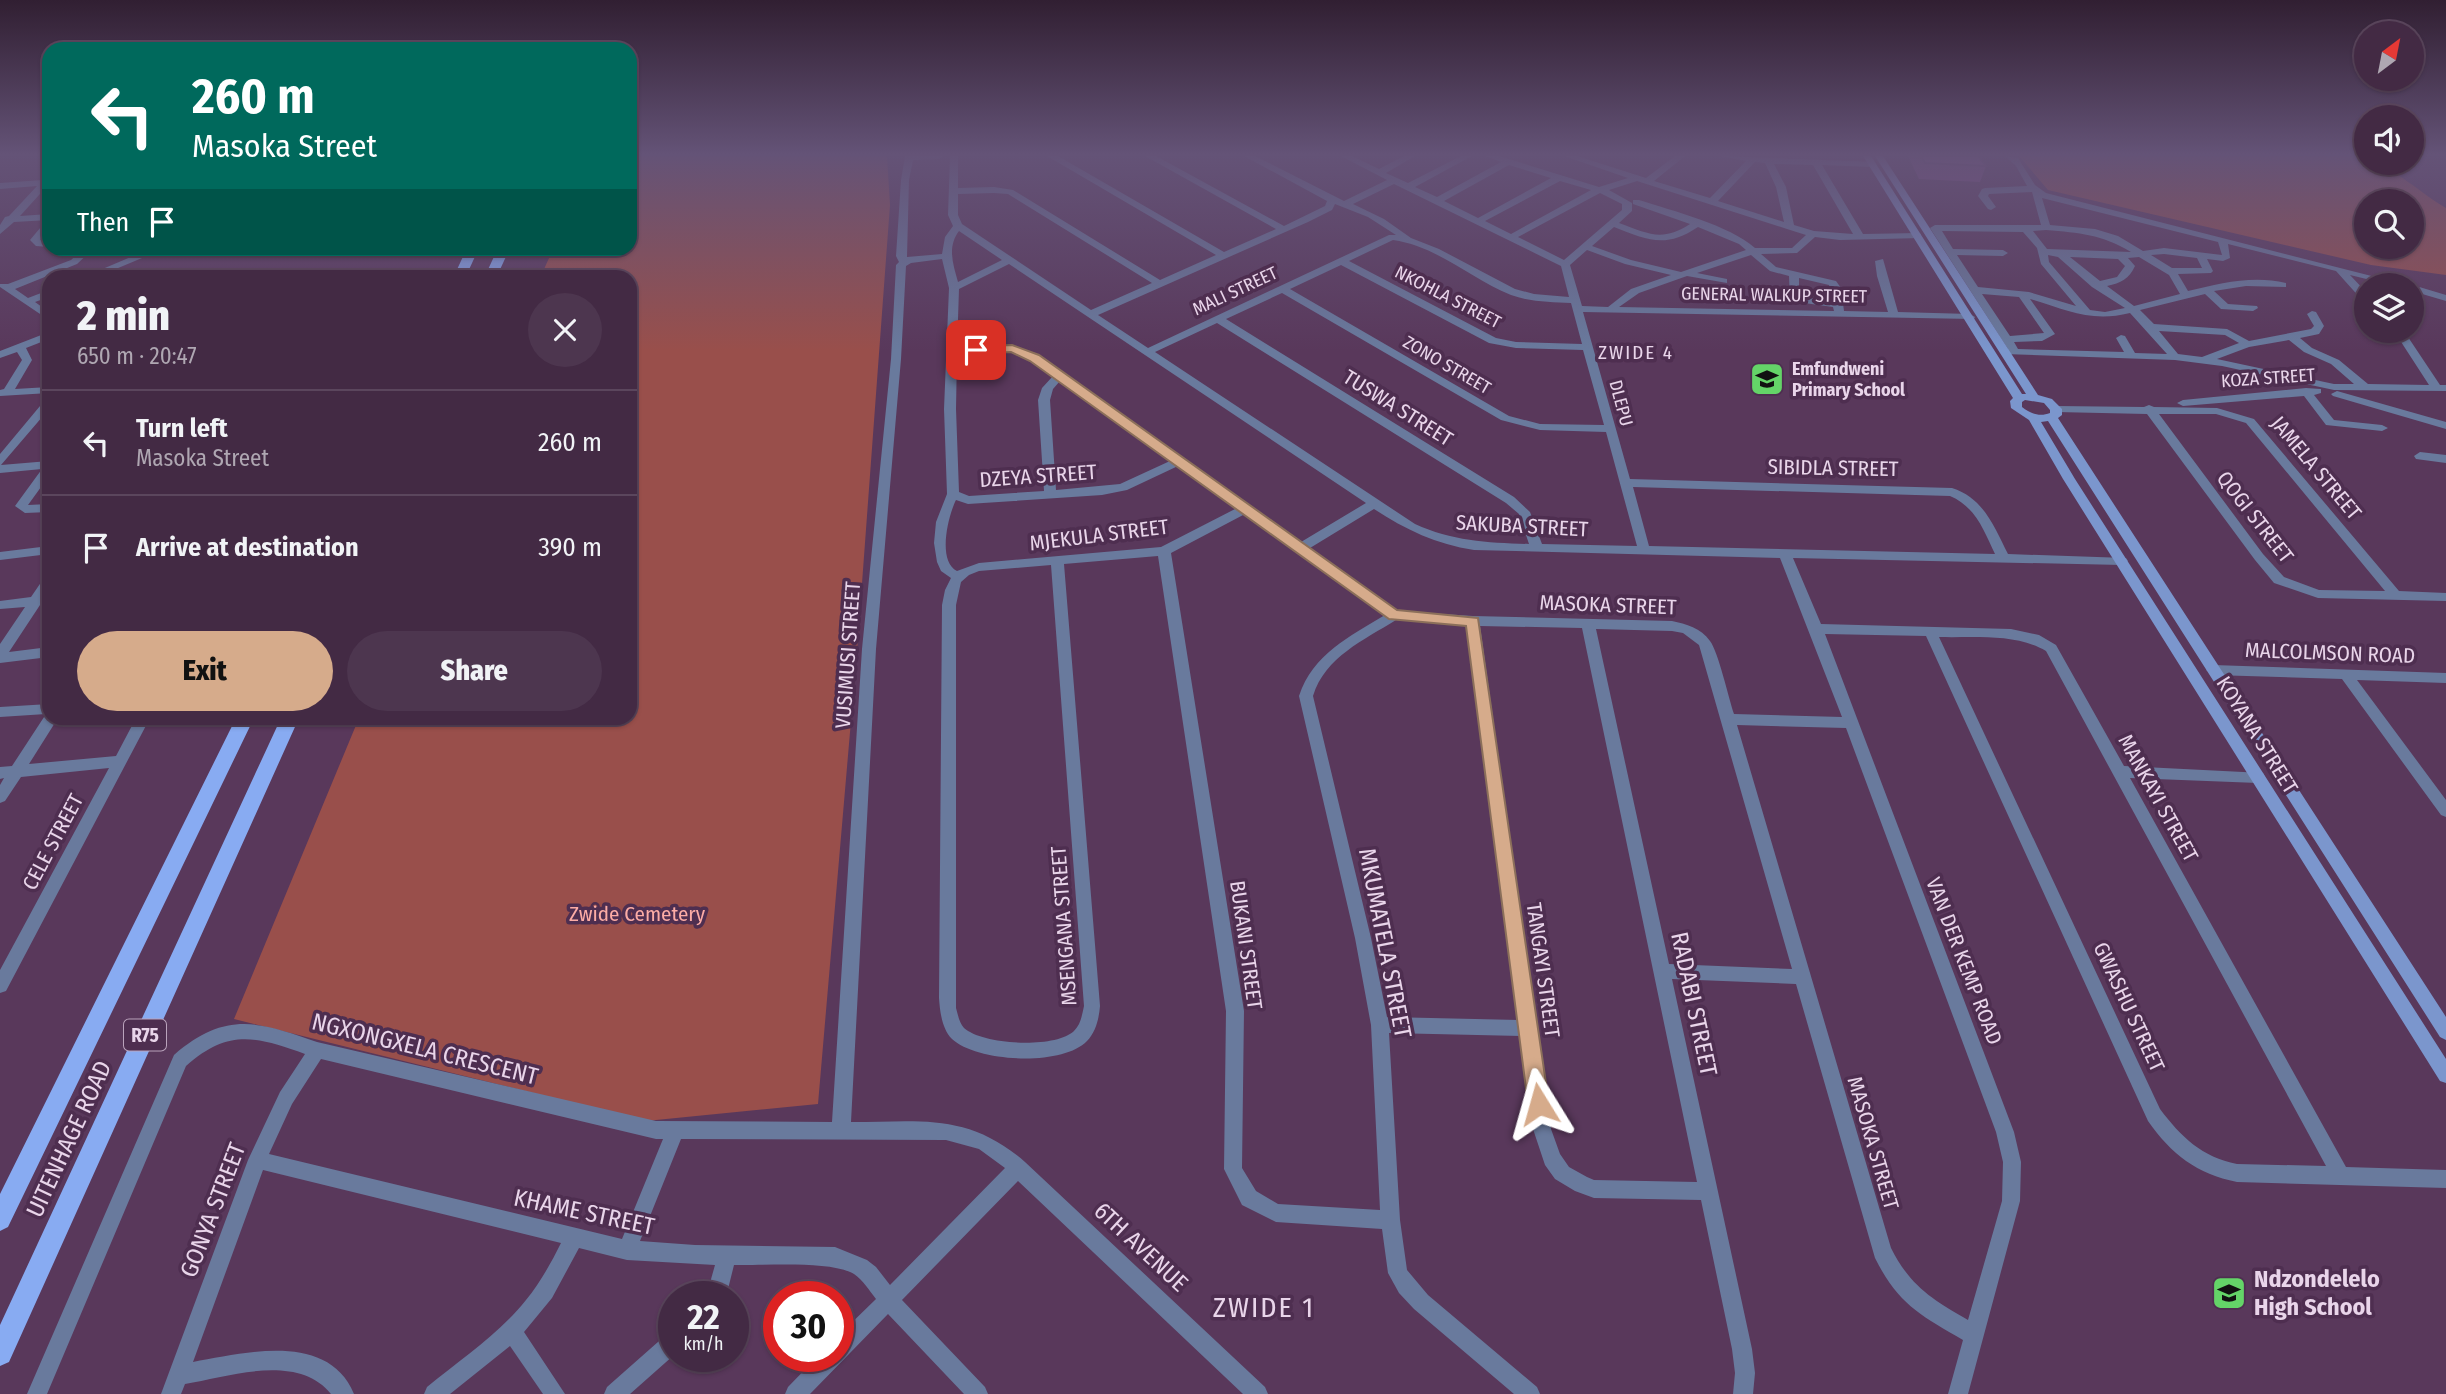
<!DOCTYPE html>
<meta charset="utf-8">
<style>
:root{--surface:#432a44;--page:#4d364f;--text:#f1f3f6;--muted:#afa7b2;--line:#5b465d;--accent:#d6ab8b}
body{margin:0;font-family:"Fira Sans Condensed",sans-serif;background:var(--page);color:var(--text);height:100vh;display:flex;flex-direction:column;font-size:26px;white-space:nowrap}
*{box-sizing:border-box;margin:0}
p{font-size:23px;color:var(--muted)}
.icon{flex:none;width:38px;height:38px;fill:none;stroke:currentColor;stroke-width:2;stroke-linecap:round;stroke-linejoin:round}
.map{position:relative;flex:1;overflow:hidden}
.drawer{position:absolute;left:42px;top:270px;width:595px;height:455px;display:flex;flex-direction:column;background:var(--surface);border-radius:21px;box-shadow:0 2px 5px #0004,0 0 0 2px var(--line)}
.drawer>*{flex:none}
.banner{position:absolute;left:42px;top:42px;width:595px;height:214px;border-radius:21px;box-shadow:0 2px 5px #0004,0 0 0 2px var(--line);background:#00695c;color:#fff;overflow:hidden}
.needle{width:46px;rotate:32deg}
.buttons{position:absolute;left:2354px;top:21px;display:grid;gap:14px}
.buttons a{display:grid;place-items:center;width:70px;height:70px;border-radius:50%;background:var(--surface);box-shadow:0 2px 5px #0004,0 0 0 2px var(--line);font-size:35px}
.speed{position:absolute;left:658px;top:1281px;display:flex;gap:14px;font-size:35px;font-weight:700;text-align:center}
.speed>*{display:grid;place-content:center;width:91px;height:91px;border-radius:50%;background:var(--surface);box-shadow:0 2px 5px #0004,0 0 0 2px var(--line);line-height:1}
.speed small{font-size:18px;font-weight:400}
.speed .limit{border:10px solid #d22;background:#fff;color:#111}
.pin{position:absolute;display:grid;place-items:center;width:60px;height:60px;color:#fff;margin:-30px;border-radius:14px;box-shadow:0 4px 10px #0006}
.me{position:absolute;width:77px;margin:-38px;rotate:352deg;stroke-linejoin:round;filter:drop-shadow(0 0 5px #0008)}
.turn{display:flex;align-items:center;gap:24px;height:147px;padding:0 35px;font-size:32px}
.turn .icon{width:91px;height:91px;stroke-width:2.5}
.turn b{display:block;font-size:49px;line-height:60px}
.then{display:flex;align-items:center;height:66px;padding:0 35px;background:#0003;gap:14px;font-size:26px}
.round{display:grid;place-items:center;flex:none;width:74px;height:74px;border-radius:37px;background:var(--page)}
.overview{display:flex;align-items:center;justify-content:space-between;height:119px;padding:0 35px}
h1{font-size:42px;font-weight:800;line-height:52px}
.primary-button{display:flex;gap:14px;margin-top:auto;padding:14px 35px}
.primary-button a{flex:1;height:80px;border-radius:42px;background:var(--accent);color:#111;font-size:28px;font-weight:800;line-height:80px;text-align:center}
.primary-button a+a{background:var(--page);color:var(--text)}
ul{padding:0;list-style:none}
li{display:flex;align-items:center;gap:21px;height:105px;padding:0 35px;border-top:2px solid var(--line)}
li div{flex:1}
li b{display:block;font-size:26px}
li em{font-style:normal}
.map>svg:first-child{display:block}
</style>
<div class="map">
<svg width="2446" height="1394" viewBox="0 0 2446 1394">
<rect width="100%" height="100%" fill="#59385b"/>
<path fill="#994f4b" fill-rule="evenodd" d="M630 156H887L890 205 857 651 818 1104 646 1121 234 1019 359 718H630V276H541L553 249 630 248Z
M2019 156H2366V163C2391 163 2422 195 2446 208V275L2371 265 2048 190ZM2366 201H2412V247H2366Z"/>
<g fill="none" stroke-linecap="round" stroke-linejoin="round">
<path fill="#697a9d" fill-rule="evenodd" d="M905 156H943L939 159 913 160 909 180 907 257 942 254 945 237 953 226 948 215 950 156H958V188L994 187 1013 190 1160 280 1216 255 1047 156H1058L1224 252 1276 229 1145 156H1156L1284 226 1325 206 1327 201 1244 156H1255L1344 201 1387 180 1341 156H1352L1379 169 1404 156H1415L1386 173 1408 183 1461 156H1472L1415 187 1437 197 1501 162 1485 156H1499L1599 187 1628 178 1564 156H1577L1646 178 1675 156H1685L1654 181 1710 198 1746 161 1721 156 1875 162V166L1872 167 1822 165 1863 234 1918 233 1921 234V238L1840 240 1815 237 1797 253 1761 254 1776 267 1836 281 1841 288 1844 311 1888 312 1877 276 1875 261 1883 259 1898 312 1970 314 1975 317 1974 319 1583 312 1630 479 1952 488C1984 498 1994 527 2008 554L2126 558 2128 561 2122 565 1793 558 1821 624 2011 629 2039 635 2056 645 2124 766 2263 773 2265 777 2263 781 2258 783 2130 778 2346 1167 2446 1170V1188L2237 1182C2197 1174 2171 1154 2148 1121L1926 636 1825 634 2014 1132 2021 1162 2020 1201 1968 1394H1948L1963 1340C1920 1315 1898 1304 1875 1258L1796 984 1672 979 1752 1349 1755 1373 1753 1394H1733L1735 1373 1732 1349 1701 1200 1594 1198 1575 1191 1555 1179 1545 1165 1533 1129 1521 1036 1389 1033 1400 1220 1407 1270 1428 1295 1537 1387 1540 1394H1514L1414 1309 1399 1293 1388 1273 1382 1229 1276 1222 1242 1205 1224 1169 1226 1011 1158 556 1064 564 1100 1006C1099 1018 1096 1032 1087 1041 1062 1067 977 1062 952 1039 942 1029 940 1012 939 998L942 605 945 590 951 578 941 571 937 562 934 543 936 522 947 494 944 409 949 288 942 259 911 263 906 266 901 359 876 649 851 1122C920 1122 968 1112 1025 1162L1265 1387 1268 1394H1243L1018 1181 902 1300 985 1387 988 1394H964L888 1314 810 1394H785L788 1387 818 1356H838V1336L876 1299C869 1290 863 1280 854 1274 829 1260 764 1266 734 1265L726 1297H706L715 1265 627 1260 579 1248 552 1298 524 1332 565 1394H543L510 1346 450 1394H424L427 1387C461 1359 499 1334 526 1300 540 1283 551 1263 561 1243L263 1170 193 1362C244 1353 328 1331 354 1394H331C298 1353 230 1376 185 1384L181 1394H161L248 1160 280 1092 305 1054C255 1036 228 1029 186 1066L47 1394H27L174 1055C225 1011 258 1021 317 1042L656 1121 832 1122 862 649 891 359 896 265 899 262 896 256 901 180ZM1755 162 1765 163 1776 187 1784 222 1718 201ZM1774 164 1813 165 1853 234 1814 231 1794 225 1786 187ZM1509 165 1551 178 1478 218 1444 201ZM1560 181 1591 190 1511 234 1485 221ZM1637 181 1787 229 1806 235 1792 248H1755C1729 225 1673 211 1639 200H1633V204L1690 224C1662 242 1649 234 1619 223L1632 211V203L1609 190ZM1394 184 1561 266 1569 297 1534 294 1515 289 1439 249 1411 238 1384 219 1353 204ZM994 193 1008 194 1152 283 1091 310 962 224 958 215V194ZM1600 193 1622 204V210L1564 260 1518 237ZM1335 204 1368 217 1396 235H1389L1148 348 1098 315 1308 222 1332 210ZM1614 227C1648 240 1665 249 1698 227L1739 244 1746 250 1681 272 1631 260 1592 246ZM959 231 1002 260 958 282C953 264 947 247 959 231ZM1393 240C1437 246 1471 279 1511 295 1530 302 1551 302 1571 303L1582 344 1516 342 1496 338 1349 261ZM1587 250 1625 264 1671 275 1631 289 1608 307 1582 306 1570 265ZM1751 255 1770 271 1789 276 1790 301 1833 307 1834 311 1619 307 1639 293 1687 276 1727 283V279L1697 273ZM1009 264 1366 503 1301 542 1039 356 1012 346 957 349 959 289ZM1341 265 1489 343 1516 348 1583 350 1604 425 1540 424 1509 416 1290 289ZM1799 278 1829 285 1832 300 1799 297ZM1282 293 1501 420 1540 430 1606 432 1637 546 1542 544 1530 512 1514 497 1226 319ZM1217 323 1506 503 1519 514 1529 544C1489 543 1452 541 1415 524L1155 352ZM1011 352 1031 360 1053 376 1042 388 1038 400 1044 491 969 496 959 492 956 409 957 355ZM1060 381 1170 461 1120 484 1056 490 1050 400 1053 389ZM1178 466 1237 508 1161 547 979 563 957 571C937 561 948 516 956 500L968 504 1102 495 1127 490ZM1633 487 1950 496C1976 507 1984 531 1995 554L1649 546ZM1374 509C1406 530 1436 544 1474 550L1780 558 1842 717 1734 714C1729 699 1718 651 1710 641 1701 628 1686 624 1672 621L1473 616 1397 611 1310 548ZM1245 514 1385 615C1349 637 1313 654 1299 696L1355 938 1371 1025 1380 1210 1278 1204 1256 1191 1242 1168 1244 1011 1171 553ZM1051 565 1084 1006C1082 1015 1081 1024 1074 1031 1055 1049 983 1045 964 1028 959 1022 958 1015 956 1008V605L961 582 969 575 979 571ZM1396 620 1467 625 1519 1020 1387 1017 1371 938 1313 696C1325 657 1364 640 1396 620ZM1480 626 1582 628 1697 1182 1594 1180 1587 1177 1569 1167 1560 1154 1551 1129ZM1596 629 1672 631 1683 633 1699 645 1792 969 1669 964ZM1939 637C1975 638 2015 633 2046 651L2326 1166 2237 1164C2202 1157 2181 1137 2160 1109ZM1737 725 1846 728 1996 1132 2003 1162 2002 1201 1968 1320C1933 1300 1910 1286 1891 1248ZM321 1059 656 1139H663L622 1239 269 1154 292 1104ZM681 1139 946 1140 979 1149 1005 1168 890 1285 876 1267 867 1260 835 1247 695 1245 640 1241Z
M2005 156 2018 158 2035 185 2046 193 2407 285H2391L2350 275 2366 292V301L2362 300 2336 271 2228 244 2230 258 2223 261 2207 259 2213 271 2211 273 2178 274 2188 291C2221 283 2253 275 2286 283V287L2246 286 2214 291 2228 304 2257 306 2258 308 2253 311 2221 309 2205 294 2140 310 2154 324 2227 329 2249 341 2311 329 2314 326 2307 314 2312 311 2316 312 2324 326 2319 334 2300 338 2312 348 2339 360 2368 384 2429 385 2394 331H2404L2440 385H2446V391L2334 390 2222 366 2175 360 2004 354 2003 352 2008 349 1930 228 1935 225H2041L2032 192 1989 194 1988 196 1996 207 1991 210 1988 209 1978 196 1982 189 1985 188 2027 186 2016 166ZM2042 198 2218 242 2222 255 2164 248 2143 251 2118 236 2095 229 2050 225ZM2046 230C2080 233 2101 234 2131 252L2047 249 2033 231ZM1942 231 2023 232 2037 248 2041 264 2076 306 2029 292 1978 287 1957 255 2003 256 2008 253 2003 250 1953 249ZM2164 254 2197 258 2202 268H2172L2151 255ZM2048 255 2058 257 2092 287 2125 308 2105 312 2090 310 2049 262ZM2070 257 2118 259 2125 266 2117 277 2100 281ZM2139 257 2169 275 2180 294 2134 306 2107 286C2121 283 2129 279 2135 266L2128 258ZM1982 294 2019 297 2044 333 2010 336ZM2030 299C2067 310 2091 323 2130 313L2167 354 2135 353 2125 336 2121 335 2116 338 2124 352 2018 349 2014 342 2042 341 2055 334ZM2159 331 2225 335 2239 343 2202 357 2178 354ZM2289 340 2304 352 2331 364 2354 384H2334L2217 359 2249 347Z
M49 176V184L20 216 49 214V220L14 222 0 234V225L5 217 9 216 37 186 0 189V183L43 180Z
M49 220V229L40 240 49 241V247L36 246 30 240 46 221Z
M84 248H94L77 264 15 289 28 298 49 290V297L35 302 49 312V320L0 287V284H8L71 260Z
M152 248H166L99 276H86Z
M2411 285 2416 286 2446 295V301L2412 291Z
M49 332V339L26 348 32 360 15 389 49 387V393L0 396V390L4 389 22 360 17 352 0 358V351Z
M2306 388 2321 389V393L2314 395 2334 420 2382 425 2388 428 2382 431 2326 425 2304 396 2183 406 2177 403 2183 400Z
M2337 391 2446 422V429L2333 396 2331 394Z
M49 399V409L1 465 49 461V476L28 505 49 504V512L25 513 15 506 42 469 0 473V454L45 400Z
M2149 405 2154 407 2217 408 2254 419 2399 591 2446 593V601L2318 598 2274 583 2255 560 2147 414 2056 412 2050 409 2056 406 2144 407ZM2159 414H2216L2246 423 2385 591 2319 590 2284 577 2263 554Z
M2420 452 2446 455V463L2416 459 2414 456Z
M49 546V554L0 560V552Z
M49 577V591L46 596H49V604L40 605 9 652 49 647V657L0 663V644L25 607 0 609V601L31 597 44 578Z
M2213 665 2446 673V683L2357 680 2446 800V817L2441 815 2342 679 2213 675 2206 670Z
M49 704V718H58L29 764 116 756 136 718H150L6 991 0 993V970L109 768 21 777 5 801 0 803V785L4 778 0 779V767L12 766 46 714 0 717V707Z
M674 1331V1355L630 1394H604L607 1387 667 1334Z"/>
<path fill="#7b96cd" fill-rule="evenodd" d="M1863 156H1871L2022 394H2026L1875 156H1883L2038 395 2052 399 2062 409V415L2058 418 2446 1017V1040L2440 1037 2048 421 2041 422 2075 479 2446 1059V1083L2440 1081 2063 479 2029 420 2011 408 2010 401 2013 398ZM2025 400 2044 403 2050 410V413C2040 417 2031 414 2022 407V402Z"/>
<path fill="#88abf2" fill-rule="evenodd" d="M467 248H479L466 276H454Z
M498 248H510L497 276H485Z
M236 718H254L8 1227 0 1231V1194Z
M281 718H299L9 1362 0 1366V1325Z"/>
</g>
<path fill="#834b88" d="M1908 156H1978L1986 166 1980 182 1919 179Z"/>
<path fill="#98579e" stroke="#6a3d6f" stroke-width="2" d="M1921 156H1978L1986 166 1925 163Z"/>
<linearGradient id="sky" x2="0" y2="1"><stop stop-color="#311f32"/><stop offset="0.44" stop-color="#645377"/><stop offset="1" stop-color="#645377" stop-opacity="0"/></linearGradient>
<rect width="2446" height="351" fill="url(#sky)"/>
<path fill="#d6ab8b" stroke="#8b6f5a" stroke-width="2" d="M1012 345 1039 355 1397 610 1478 618 1549 1104 1546 1110 1539 1113 1531 1110 1528 1104 1466 626 1389 619 1030 361 1011 352 976 354 970 350 976 346Z"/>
<defs>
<g id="school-square" transform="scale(1.75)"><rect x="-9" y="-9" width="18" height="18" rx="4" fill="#64d468" stroke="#4e2e50"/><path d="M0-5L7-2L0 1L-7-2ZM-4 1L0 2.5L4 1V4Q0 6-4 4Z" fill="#111"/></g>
</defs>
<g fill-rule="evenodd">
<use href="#school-square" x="1767" y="379"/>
<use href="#school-square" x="2229" y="1293"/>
</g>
<g text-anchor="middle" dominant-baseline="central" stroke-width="7" stroke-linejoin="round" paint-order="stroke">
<g font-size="18" fill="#e9d5ea" stroke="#4e2e50">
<text transform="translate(1235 291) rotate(-25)">MALI STREET</text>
<text transform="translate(1774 295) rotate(1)">GENERAL WALKUP STREET</text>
<text transform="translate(1448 297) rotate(27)">NKOHLA STREET</text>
<text transform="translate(1447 365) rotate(30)">ZONO STREET</text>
<text transform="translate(2268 378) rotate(-4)">KOZA STREET</text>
<text transform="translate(1621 403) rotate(75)">DLEPU</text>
</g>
<g font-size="18" font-weight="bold" fill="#e9d5ea" stroke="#4e2e50" text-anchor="start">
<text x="1792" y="369">Emfundweni<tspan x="1792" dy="21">Primary School</tspan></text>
</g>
<g font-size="19" letter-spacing="2" fill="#e9d5ea" stroke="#4e2e50">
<text x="1636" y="352">ZWIDE 4</text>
</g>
<rect fill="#4e2e50" stroke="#baa3bc" stroke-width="2" x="124" y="1019.5" width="42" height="31" rx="5"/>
<g font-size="19" font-weight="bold" fill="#e9d5ea">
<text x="145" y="1035">R75</text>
</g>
<g font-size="21" fill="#e9d5ea" stroke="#4e2e50">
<text transform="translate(1398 408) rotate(32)">TUSWA STREET</text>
<text transform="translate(1833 468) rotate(1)">SIBIDLA STREET</text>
<text transform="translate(2316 468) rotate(50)">JAMELA STREET</text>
<text transform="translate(1038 476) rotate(-4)">DZEYA STREET</text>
<text transform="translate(2255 517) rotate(52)">QOGI STREET</text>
<text transform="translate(1522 526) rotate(3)">SAKUBA STREET</text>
<text transform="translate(1099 535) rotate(-7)">MJEKULA STREET</text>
<text transform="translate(1608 605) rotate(2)">MASOKA STREET</text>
<text transform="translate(2330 653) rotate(2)">MALCOLMSON ROAD</text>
<text transform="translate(848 655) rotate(-86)">VUSIMUSI STREET</text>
<text transform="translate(2257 735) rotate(58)">KOYANA STREET</text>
<text transform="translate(2158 798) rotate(61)">MANKAYI STREET</text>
<text transform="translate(53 842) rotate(-62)">CELE STREET</text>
<text transform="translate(1064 926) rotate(-94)">MSENGANA STREET</text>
<text transform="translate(1246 945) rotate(82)">BUKANI STREET</text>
<text transform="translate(1964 961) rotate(69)">VAN DER KEMP ROAD</text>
<text transform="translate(1543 970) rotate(82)">TANGAYI STREET</text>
<text transform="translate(2129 1007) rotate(65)">GWASHU STREET</text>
<text transform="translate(1873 1143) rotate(74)">MASOKA STREET</text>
</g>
<g font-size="21" fill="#fcaca5" stroke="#4e2e50">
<text x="637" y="914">Zwide Cemetery</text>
</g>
<g font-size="24" fill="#e9d5ea" stroke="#4e2e50">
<text transform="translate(1385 943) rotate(79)">MKUMATELA STREET</text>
<text transform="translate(1694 1004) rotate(78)">RADABI STREET</text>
<text transform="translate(425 1049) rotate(14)">NGXONGXELA CRESCENT</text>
<text transform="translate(69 1139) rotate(-65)">UITENHAGE ROAD</text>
<text transform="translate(213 1210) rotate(-69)">GONYA STREET</text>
<text transform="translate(584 1212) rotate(12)">KHAME STREET</text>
<text transform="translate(1141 1247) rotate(43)">6TH AVENUE</text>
</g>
<g font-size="24" font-weight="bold" fill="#e9d5ea" stroke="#4e2e50" text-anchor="start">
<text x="2254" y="1279">Ndzondelelo<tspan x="2254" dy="28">High School</tspan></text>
</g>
<g font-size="28" letter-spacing="2" fill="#e9d5ea" stroke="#4e2e50">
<text x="1264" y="1307">ZWIDE 1</text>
</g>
</g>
</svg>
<div class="buttons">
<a><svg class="needle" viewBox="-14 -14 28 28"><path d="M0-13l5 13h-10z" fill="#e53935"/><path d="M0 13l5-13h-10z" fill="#afa7b2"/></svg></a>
<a><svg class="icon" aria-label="sound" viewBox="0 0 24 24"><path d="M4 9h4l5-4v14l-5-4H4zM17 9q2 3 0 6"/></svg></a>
<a><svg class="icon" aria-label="search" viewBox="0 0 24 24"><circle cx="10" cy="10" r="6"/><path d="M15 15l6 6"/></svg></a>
<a><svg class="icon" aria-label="layers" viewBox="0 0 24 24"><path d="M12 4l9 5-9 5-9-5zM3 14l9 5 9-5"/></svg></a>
</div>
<div class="speed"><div>22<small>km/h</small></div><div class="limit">30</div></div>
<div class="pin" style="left:976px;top:350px;background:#d93025"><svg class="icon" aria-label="arrive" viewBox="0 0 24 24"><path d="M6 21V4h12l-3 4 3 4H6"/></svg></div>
<svg class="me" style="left:1539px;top:1104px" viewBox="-20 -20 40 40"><path d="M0-17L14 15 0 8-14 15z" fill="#d6ab8b" stroke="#fff" stroke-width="4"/></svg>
<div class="banner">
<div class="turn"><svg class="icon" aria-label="left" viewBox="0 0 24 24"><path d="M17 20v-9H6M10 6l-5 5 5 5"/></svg><div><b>260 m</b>Masoka Street</div></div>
<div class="then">Then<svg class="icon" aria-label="arrive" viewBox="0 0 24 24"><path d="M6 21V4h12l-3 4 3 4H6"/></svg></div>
</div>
<section class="drawer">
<div class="overview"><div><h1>2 min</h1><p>650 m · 20:47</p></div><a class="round"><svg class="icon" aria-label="close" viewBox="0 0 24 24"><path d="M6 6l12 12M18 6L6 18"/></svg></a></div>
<ul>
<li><svg class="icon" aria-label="left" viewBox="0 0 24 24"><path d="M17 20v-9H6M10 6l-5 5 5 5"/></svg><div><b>Turn left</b><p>Masoka Street</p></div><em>260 m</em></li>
<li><svg class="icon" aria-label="arrive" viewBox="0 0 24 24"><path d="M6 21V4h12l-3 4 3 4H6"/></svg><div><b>Arrive at destination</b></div><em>390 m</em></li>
</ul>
<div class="primary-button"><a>Exit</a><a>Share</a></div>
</section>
</div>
